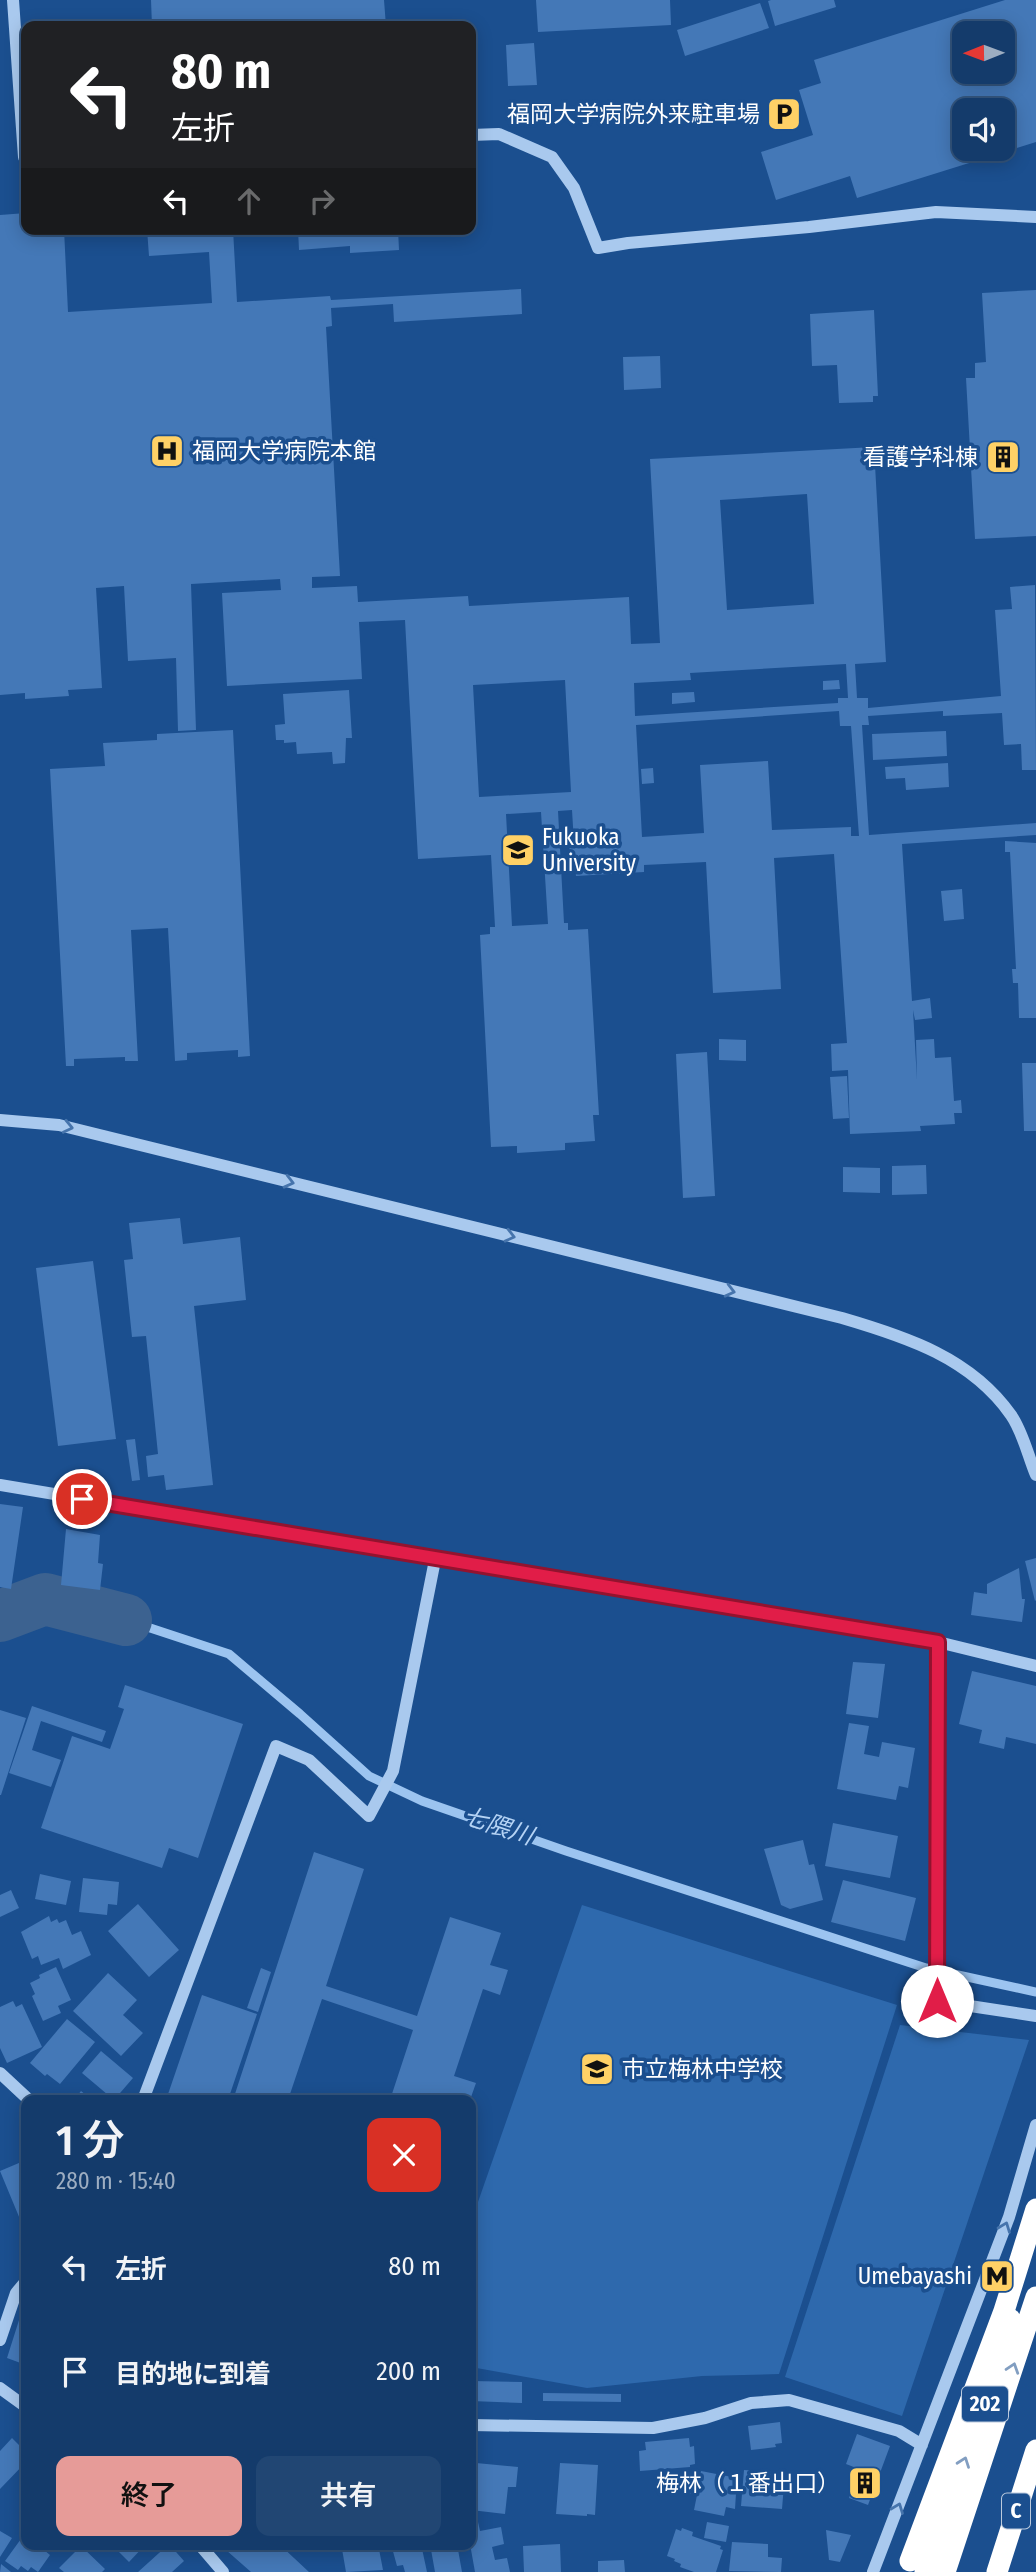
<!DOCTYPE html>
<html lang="ja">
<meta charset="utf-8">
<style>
:root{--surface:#143b6b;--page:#214673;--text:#f1f3f6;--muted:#9dadc1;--line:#33557e;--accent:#e69b98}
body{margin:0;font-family:"Fira Sans Condensed","Noto Sans JP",sans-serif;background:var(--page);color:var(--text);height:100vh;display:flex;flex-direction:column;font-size:26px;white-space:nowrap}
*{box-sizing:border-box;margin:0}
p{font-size:23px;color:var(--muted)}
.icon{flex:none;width:38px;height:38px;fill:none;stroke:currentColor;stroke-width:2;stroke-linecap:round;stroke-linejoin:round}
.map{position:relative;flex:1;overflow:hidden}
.details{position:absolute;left:21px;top:2095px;width:455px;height:455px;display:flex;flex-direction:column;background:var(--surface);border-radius:14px;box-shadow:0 4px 18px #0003,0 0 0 2px var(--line)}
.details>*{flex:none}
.top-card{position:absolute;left:21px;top:21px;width:455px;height:214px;border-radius:14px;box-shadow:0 4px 18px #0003,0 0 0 2px var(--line);background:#202124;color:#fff;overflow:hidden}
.needle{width:46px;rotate:269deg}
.controls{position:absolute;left:952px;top:21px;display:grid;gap:14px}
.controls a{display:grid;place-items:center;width:63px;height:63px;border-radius:14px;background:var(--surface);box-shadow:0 4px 18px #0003,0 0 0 2px var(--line);font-size:35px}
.pin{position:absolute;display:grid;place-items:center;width:60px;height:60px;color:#fff;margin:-30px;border:4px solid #fff;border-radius:50%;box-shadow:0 2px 7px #0007}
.me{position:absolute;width:77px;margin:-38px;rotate:0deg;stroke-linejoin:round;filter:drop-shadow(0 0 5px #0008)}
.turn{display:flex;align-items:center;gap:24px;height:147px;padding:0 35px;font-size:32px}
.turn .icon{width:91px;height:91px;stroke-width:2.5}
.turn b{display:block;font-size:49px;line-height:60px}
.lanes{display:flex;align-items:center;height:66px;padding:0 35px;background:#0003;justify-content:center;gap:35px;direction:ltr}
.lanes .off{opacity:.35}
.round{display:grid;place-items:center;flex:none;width:74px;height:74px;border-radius:14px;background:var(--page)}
.overview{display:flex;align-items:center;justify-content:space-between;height:119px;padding:0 35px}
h1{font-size:42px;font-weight:600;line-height:52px}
.cta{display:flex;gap:14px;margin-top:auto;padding:14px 35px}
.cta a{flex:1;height:80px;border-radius:14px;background:var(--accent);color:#111;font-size:28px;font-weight:600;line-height:80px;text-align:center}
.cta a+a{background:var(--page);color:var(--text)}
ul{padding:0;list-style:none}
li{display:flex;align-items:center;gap:21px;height:105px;padding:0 35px}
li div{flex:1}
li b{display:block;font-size:26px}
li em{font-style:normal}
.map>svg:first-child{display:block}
</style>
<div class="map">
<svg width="1036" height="2572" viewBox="0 0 1036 2572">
<rect width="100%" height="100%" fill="#1b4f8f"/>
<path fill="#2e69ad" d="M582 1905 897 2005 779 2374 702 2376 587 2388 471 2367V2222Z
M900 2025 1029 2040 902 2416 785 2377Z"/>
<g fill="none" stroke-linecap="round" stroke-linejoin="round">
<path stroke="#9cc4f0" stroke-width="9" d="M126 1620 229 1654 300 1714 369 1776 422 1801 566 1851 926 1968 1036 1992"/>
<path stroke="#3c6290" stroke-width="52" d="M0 1616 45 1599 126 1620"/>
</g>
<path fill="#4478b7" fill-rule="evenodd" d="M151 0H384L386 26H152Z
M536 0H670L671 25 538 32Z
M771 0H834L836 7 775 26 768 1Z
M1005 0H1036V142L857 198 850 176 776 200 761 152 813 135 799 90 821 83 814 60ZM964 33H1003V72H964ZM964 110H1003V149H964Z
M760 3 769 28 685 56 677 30Z
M534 43 537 85 508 86 506 45Z
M26 213V229H64L68 312 212 303 209 252 149 256 147 229H233L237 302 330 296 331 300 521 289 522 314 394 322 393 304 331 308 332 326 326 327 340 576 312 577V588L357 586 358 602 468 596 469 606 629 597 631 644 660 643 650 459 874 447 886 662 855 664 857 698H868V708L1001 696 995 610 1012 609 1010 587 1035 585 1036 770H1022L1021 744 1004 745 1002 713 943 716V711L868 716 869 725H862L869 835 1036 823V835L902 844 912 1001 930 998 932 1018 915 1020 913 1010 917 1080 916 1040 934 1039 935 1058 951 1057 954 1101 961 1100 962 1113H954L955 1124 920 1126 921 1131 850 1134 848 1070 832 1071 831 1044 847 1043 834 854 774 858 781 989 713 993 706 862 644 865V872L576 876 575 863H571L569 843H574L572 810 558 811 564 923H568V930L588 929 599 1115H593L595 1141 565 1143V1150L517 1153V1146L491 1147 480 935 490 934V927H495L491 855 418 859 405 620 359 622 362 679 227 686 222 593 281 590 280 579 191 584 196 730 178 731 176 658 128 661 124 586 96 588 102 688 68 690 69 696 25 699V693L0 695V215ZM807 494 814 604 727 610 720 500ZM846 664 848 698H838V703L635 716 634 683 691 680 690 673ZM565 680 571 792 479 797 473 685ZM839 711 840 726H851L859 836H851V827L772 830 768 761 700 765 704 833 642 837 636 725ZM541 812 548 924 512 926 506 814Z
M298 229H398L399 250 350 253V246L299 250Z
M1036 290V536L975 539 966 378H975V363L986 362 982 293Z
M874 310 878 396H873V402L839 403 837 365 812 366 810 314Z
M660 356 661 388 624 390 623 357Z
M839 680 840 689 823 690V681Z
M349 690 352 738H346L345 763 333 764 332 752 297 754 296 742 284 743V740H276L275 725 285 724 283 694Z
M694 692 695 702 672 704V693Z
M233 730 250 1056 238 1057V1050L187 1053V1060L175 1061 168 928 131 930 138 1061H125V1057L74 1059V1066H66L50 769 105 766 103 743 157 740V734Z
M946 731 947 756 873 760 872 734Z
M948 763 949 787 906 790 905 778 886 779 885 767Z
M653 768 654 783 642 784 641 769Z
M1005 841 1036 843V1018H1019L1018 983H1013L1012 969H1016L1010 852H1005Z
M962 889 964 919 944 921 941 891Z
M719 1039 746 1040V1061L719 1060Z
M707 1052 715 1196 683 1198 676 1054Z
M1022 1063H1036V1131H1024Z
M847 1076 849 1118 833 1119 830 1077Z
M926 1165 927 1194 892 1195V1166Z
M843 1167 880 1168V1193L843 1192Z
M180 1218 183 1244 240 1237 246 1300 194 1306 213 1485 166 1490 164 1475 148 1477 146 1456 158 1454 146 1336 132 1337 124 1260 133 1259 129 1223Z
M93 1261 116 1439 58 1446 36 1268Z
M135 1439 140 1480 132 1481 126 1440Z
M0 1504 23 1507 11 1589 0 1587Z
M66 1529 100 1535 98 1563 103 1564 100 1590 61 1585Z
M1036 1558V1600L1035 1601 1025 1561Z
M1019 1568 1022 1599H1025L1022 1622 971 1615 974 1592 987 1594V1584Z
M853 1662 885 1664 878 1718 846 1714Z
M972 1671 1036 1686V1744L1006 1737 1004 1749 979 1743 982 1730 959 1724Z
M125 1685 243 1724 198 1858 169 1848 162 1868 41 1828 72 1736 110 1749 124 1709 118 1707Z
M32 1706 106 1731 102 1742 41 1721 32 1750 61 1760 51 1787 9 1773Z
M0 1710 26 1718 1 1795H0Z
M849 1723 869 1726 864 1754 879 1757 882 1742 915 1748 908 1788 899 1786 896 1800 837 1789Z
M833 1823 898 1836 890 1878 825 1866Z
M803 1840 809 1865 814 1864 823 1900 790 1909 781 1905 764 1849Z
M314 1852 364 1869 326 1986 417 2016 450 1917 501 1933 490 1965 508 1970 500 1995 483 1989 454 2076 476 2083 470 2100H390L413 2030 322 1999 288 2100H233Z
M40 1874 71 1881 66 1905 35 1899Z
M83 1878 119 1882 117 1905 108 1904 107 1915 79 1912Z
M843 1880 916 1898 905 1941 831 1922Z
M11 1890 19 1908 0 1917V1895Z
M138 1904 179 1950 149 1977 108 1931Z
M49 1916 51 1922 57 1919 59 1923 66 1920 72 1935 81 1931 91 1955 63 1969 59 1958 41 1965 38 1956 32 1959 21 1932Z
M56 1967 71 2000 58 2006 61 2013 43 2021 32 1996 35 1994 30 1983 40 1978 39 1975Z
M261 1968 271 1972 258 2012 247 2008Z
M108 1973 137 2000 123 2015 143 2033 121 2056 73 2011Z
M202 1995 257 2014 228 2100H166Z
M13 2001 16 2007 22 2004 42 2047 7 2063 0 2048V2007Z
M67 2019 95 2042 60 2084 47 2074 45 2076 30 2063Z
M101 2051 133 2078 114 2100 82 2073Z
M81 2091 92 2100H74Z
M26 2160V2222L22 2224 0 2171Z
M20 2317 26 2319V2365L7 2358Z
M471 2381 522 2382V2403L471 2401Z
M543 2393 621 2394V2402L543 2401Z
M780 2422 782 2443 775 2444 776 2447 751 2450 748 2426Z
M857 2434 890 2446 868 2505 849 2498 859 2469 846 2464Z
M12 2438 26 2452V2462L0 2489V2451Z
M689 2438 690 2447 694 2446 695 2464 690 2465V2467L640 2471 639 2451 646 2450 645 2442Z
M476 2463 518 2467 516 2487H508L505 2514 471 2510Z
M560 2463 598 2465 595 2515 587 2514V2516L556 2514Z
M744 2470 785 2473 782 2509 741 2506Z
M701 2471 737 2478 735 2509 726 2507 724 2516 694 2510 697 2495 689 2493 696 2476 700 2477Z
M478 2522 480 2531 501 2527 504 2544 492 2547 495 2560 507 2558 510 2572H475L470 2544 471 2523Z
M707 2522 729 2526 726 2542 704 2538Z
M682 2528 693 2532 692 2536 721 2546 720 2549 723 2550 716 2572H694L680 2567 681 2564 674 2561 675 2559 667 2556 676 2529 681 2531Z
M826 2530 851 2535 840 2562 829 2560Z
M0 2531 12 2538 0 2557Z
M26 2532V2544H47L44 2550 50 2555 38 2572 31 2567 28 2571 21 2566 18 2570 5 2561Z
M732 2542 768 2544V2557L782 2558 781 2572 729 2571Z
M111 2544H146L129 2562Z
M169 2544 184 2561 172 2572H138Z
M231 2544H279L309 2572H251L226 2550Z
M361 2544H378L383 2570 346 2572 342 2549Z
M391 2544H421L427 2572H405L403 2565 397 2566Z
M430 2544H457L462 2572H435Z
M560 2544 561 2572H524L523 2546Z
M81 2546 105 2569 102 2572H64L59 2568Z
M624 2560 625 2572H598V2561Z
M1 2564 11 2572H0Z"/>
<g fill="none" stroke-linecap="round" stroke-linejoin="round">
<path stroke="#a9c9ee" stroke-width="12" d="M13 0 24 157H26
M471 135 499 134 552 157 574 188 598 248 628 243 809 227 936 212 1036 217
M0 1120 59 1125 842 1318C907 1337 971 1358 1011 1415 1023 1432 1028 1456 1036 1475
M0 1485 938 1642 1036 1666
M938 1642 937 2001 1036 2016
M0 2073 29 2100
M143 2100 276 1746 309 1760 369 1816 393 1771 435 1560
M0 2340 16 2293 26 2281
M0 2388 26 2407
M471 2425 653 2428 705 2418 751 2403 789 2400 899 2431 922 2445
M199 2544 223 2572
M873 2572 1009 2217 1036 2125"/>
<path stroke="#fff" stroke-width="21" d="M925 2572 983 2409 1010 2319
M945 2572 1036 2297
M997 2572 1036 2450"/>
<path stroke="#fff" stroke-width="21" d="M910 2561 1004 2311 1036 2209"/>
</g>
<defs><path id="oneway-chevron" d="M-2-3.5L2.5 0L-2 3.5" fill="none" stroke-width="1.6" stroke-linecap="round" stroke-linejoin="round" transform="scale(1.75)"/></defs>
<g stroke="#4674ac">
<use href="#oneway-chevron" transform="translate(68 1127) rotate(13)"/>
<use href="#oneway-chevron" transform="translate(289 1182) rotate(14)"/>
<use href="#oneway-chevron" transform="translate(510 1236) rotate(14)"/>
<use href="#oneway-chevron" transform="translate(730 1291) rotate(14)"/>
<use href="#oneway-chevron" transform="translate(1005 2227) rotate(-69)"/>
<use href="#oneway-chevron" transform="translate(898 2508) rotate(-69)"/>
</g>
<g stroke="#829ec1">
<use href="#oneway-chevron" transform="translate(1013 2368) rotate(-72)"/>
<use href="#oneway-chevron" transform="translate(964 2462) rotate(-70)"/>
</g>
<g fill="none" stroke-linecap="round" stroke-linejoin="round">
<g stroke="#92132f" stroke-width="18">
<path id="route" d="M82 1499 938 1642 937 2001"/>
</g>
<use href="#route" stroke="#e11d48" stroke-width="12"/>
</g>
<defs>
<g id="parking-square" transform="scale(1.75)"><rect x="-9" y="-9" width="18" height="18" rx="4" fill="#ffd166" stroke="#1b4f8f"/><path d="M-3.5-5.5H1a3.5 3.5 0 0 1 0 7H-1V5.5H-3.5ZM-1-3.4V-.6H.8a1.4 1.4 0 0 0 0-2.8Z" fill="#111"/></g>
<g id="hospital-square" transform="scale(1.75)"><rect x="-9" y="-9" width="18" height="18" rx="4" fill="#ffd166" stroke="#1b4f8f"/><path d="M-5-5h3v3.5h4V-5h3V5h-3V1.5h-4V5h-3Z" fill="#111"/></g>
<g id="building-square" transform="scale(1.75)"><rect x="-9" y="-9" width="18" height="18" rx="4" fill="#ffd166" stroke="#1b4f8f"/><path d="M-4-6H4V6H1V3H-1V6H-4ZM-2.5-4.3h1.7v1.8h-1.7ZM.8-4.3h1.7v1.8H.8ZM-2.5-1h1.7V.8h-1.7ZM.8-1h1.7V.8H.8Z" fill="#111"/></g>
<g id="university-square" transform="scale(1.75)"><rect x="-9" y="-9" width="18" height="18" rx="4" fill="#ffd166" stroke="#1b4f8f"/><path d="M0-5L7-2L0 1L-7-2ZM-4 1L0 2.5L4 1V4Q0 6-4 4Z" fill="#111"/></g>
<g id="school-square" transform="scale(1.75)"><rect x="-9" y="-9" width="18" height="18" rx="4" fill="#ffd166" stroke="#1b4f8f"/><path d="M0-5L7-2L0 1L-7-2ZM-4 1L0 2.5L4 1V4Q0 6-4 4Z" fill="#111"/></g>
<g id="metro-square" transform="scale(1.75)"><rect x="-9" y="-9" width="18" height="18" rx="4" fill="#ffd166" stroke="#1b4f8f"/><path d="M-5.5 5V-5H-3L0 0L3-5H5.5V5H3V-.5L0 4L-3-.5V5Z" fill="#111"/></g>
</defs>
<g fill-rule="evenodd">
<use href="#parking-square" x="784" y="114"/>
<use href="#hospital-square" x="167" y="451"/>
<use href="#building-square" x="1003" y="457"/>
<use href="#university-square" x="518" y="850"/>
<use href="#school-square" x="597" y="2069"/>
<use href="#metro-square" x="997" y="2276"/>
<use href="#building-square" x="865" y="2483"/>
</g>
<g text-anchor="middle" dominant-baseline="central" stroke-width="7" stroke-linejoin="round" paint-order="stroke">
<g fill="#1b4f8f" stroke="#bbcadd" stroke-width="2">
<rect x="962" y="2386.5" width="46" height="35" rx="5"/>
<rect x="1002" y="2493.5" width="28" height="35" rx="5"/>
</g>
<g font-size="21" font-weight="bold" fill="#fff">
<text x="985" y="2404">202</text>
<text x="1016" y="2511">C</text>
</g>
<g font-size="23" fill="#fff" stroke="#1b4f8f" text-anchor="end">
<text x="760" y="114">福岡大学病院外来駐車場</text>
<text x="192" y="451" text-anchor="start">福岡大学病院本館</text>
<text x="978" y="457">看護学科棟</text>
<text x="542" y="837" text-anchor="start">Fukuoka<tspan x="542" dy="26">University</tspan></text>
<text x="622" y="2069" text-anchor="start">市立梅林中学校</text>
<text x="972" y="2276">Umebayashi</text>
<text x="840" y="2483">梅林（１番出口）</text>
</g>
<g font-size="24" font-style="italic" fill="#b5d3f5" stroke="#1b4f8f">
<text transform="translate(498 1826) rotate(18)">七隈川</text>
</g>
</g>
</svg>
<div class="controls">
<a><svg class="needle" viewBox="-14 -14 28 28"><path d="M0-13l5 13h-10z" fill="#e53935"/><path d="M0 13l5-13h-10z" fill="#9dadc1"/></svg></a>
<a><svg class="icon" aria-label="sound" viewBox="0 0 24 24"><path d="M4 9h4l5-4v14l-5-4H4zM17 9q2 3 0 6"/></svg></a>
</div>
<div class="pin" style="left:82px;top:1499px;background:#d93025"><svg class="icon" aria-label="arrive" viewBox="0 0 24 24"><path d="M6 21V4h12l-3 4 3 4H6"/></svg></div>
<svg class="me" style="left:937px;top:2001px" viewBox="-20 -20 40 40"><circle r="19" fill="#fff"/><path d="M0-13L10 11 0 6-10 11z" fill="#e11d48"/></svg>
<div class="top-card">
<div class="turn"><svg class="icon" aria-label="left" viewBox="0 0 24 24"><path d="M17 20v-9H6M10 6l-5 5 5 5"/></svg><div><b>80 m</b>左折</div></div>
<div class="lanes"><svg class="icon" aria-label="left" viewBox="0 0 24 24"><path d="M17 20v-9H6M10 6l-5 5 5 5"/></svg><svg class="icon off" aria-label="ahead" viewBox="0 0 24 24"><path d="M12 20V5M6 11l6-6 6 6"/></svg><svg class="icon off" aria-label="right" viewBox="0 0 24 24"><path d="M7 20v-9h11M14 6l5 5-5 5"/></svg></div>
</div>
<section class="details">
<div class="overview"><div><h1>1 分</h1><p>280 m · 15:40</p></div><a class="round" style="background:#d93025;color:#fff"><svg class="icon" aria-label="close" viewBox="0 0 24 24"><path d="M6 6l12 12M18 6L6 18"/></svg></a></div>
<ul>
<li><svg class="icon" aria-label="left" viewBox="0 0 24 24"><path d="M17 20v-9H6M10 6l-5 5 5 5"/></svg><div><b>左折</b></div><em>80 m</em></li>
<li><svg class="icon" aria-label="arrive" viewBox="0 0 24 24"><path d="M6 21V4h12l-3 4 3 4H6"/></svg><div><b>目的地に到着</b></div><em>200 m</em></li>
</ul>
<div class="cta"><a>終了</a><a>共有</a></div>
</section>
</div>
